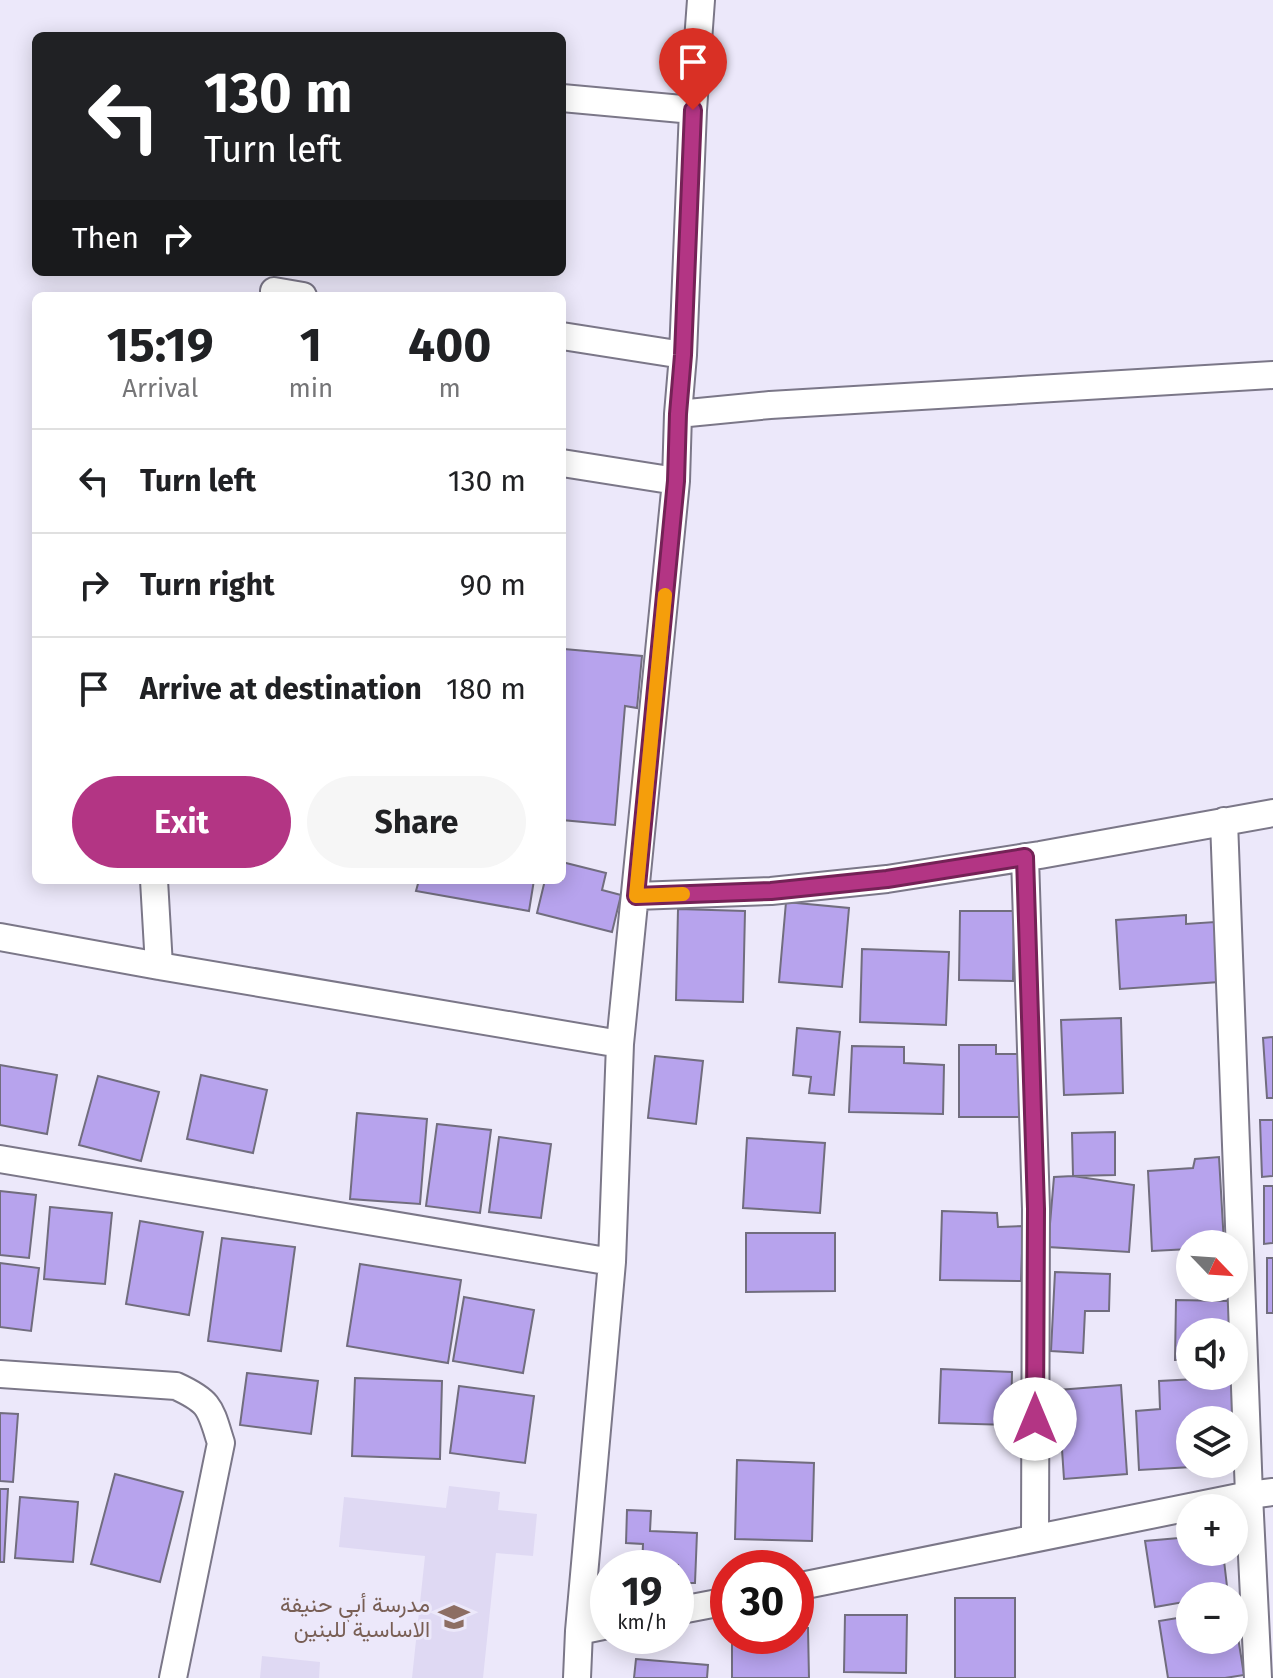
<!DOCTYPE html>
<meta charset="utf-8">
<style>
:root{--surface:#fff;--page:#f6f6f6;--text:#202124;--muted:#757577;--line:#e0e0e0;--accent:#b33584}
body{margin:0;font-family:"Fira Sans",Vazirmatn,sans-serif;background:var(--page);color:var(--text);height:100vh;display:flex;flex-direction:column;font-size:30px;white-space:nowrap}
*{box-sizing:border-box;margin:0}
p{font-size:26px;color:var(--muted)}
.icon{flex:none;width:44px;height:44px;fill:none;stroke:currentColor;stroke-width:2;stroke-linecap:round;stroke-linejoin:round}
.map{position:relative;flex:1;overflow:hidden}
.sheet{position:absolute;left:32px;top:292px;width:534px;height:592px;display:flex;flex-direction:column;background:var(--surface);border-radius:12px;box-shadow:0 4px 20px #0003}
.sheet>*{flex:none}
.hud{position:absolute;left:32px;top:32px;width:534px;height:244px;border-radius:12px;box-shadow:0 4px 20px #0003;background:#202124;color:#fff;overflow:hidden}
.needle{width:52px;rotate:115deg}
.controls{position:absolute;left:1176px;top:1230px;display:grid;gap:16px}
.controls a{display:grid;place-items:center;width:72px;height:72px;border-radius:50%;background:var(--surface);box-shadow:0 4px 20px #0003;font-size:40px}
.speed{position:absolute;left:590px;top:1550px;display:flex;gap:16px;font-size:40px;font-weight:700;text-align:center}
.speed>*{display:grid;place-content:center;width:104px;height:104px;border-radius:50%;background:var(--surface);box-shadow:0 4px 20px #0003;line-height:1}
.speed small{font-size:20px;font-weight:400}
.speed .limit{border:12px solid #d22;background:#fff;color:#111}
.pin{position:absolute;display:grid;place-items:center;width:68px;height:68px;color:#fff;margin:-82px -34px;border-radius:50% 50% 50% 0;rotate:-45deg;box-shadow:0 0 8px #0007}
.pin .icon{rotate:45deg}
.me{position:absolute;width:88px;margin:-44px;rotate:0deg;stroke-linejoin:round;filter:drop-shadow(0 0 6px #0008)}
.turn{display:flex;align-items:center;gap:28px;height:168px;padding:0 40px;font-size:36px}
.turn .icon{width:104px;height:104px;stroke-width:2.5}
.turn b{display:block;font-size:56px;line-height:68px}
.then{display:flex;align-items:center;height:76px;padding:0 40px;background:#0003;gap:16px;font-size:30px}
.eta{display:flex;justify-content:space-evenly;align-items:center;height:136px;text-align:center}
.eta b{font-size:48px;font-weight:700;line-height:56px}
.action{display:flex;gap:16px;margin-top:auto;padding:16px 40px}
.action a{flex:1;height:92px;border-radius:48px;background:var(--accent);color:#fff;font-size:32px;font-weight:700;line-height:92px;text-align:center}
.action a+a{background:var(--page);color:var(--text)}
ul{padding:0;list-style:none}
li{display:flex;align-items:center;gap:24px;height:104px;padding:0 40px;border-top:2px solid var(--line)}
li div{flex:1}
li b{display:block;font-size:30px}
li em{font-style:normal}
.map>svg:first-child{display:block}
</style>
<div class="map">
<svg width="1273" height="1678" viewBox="0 0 1273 1678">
<rect width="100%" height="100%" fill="#ece8fa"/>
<path fill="#dfd9f3" d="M449 1486 500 1492 498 1510 537 1514 533 1556 496 1553 483 1678H412L425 1556 339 1547 344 1497 446 1508Z
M262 1656 320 1662 319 1678H260Z"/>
<path fill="#b7a3ed" stroke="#716d7e" stroke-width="2" d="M564 649 642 656 637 708 625 706 615 825 562 820V673Z
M562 862 606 873 602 890 621 895 612 932 537 913 545 880H562Z
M419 880H534L529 911 416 891Z
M786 902 849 908 842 987 779 982Z
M678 909 745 911 743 1002 676 1000Z
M960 911H1014L1013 981 959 980Z
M1186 915V924L1215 922 1219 982 1120 989 1116 920Z
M862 949 949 952 946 1025 860 1022Z
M1121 1018 1123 1093 1064 1095 1061 1020Z
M797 1028 840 1032 834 1095 809 1093 811 1077 793 1075Z
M1273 1037V1098H1267L1263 1038Z
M959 1045H996V1054H1023L1024 1117H959Z
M852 1046 904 1047V1063L944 1065 943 1114 849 1112Z
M655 1056 703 1061 696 1124 648 1118Z
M0 1065 57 1075 47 1134 0 1125Z
M201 1075 267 1090 253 1153 187 1139Z
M98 1076 159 1092 141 1161 79 1145Z
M357 1113 427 1119 420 1204 350 1199Z
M1260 1120H1273V1176L1262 1177Z
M437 1124 491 1130 480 1213 426 1206Z
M1115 1132V1175L1073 1176 1072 1133Z
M499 1137 551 1144 541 1218 489 1212Z
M747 1138 825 1143 820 1213 743 1208Z
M1219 1157 1224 1244H1190V1249L1152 1251 1148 1171 1193 1168 1195 1159Z
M1073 1176 1134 1185 1129 1252 1048 1247 1054 1177Z
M1264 1186H1273V1243L1264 1244Z
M0 1191 36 1195 29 1258 0 1255Z
M50 1207 112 1213 105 1284 44 1279Z
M942 1211 997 1213 998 1227 1023 1226 1021 1281 940 1280Z
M140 1221 203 1232 189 1315 126 1304Z
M746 1233H835V1291L746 1292Z
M222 1238 295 1247 281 1351 208 1341Z
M1267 1258H1273V1313H1267Z
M0 1263 39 1268 31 1331 0 1327Z
M360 1264 461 1280 448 1363 347 1346Z
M1055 1272 1110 1274 1109 1311H1085L1083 1353 1051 1351Z
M464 1297 534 1310 523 1373 453 1361Z
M1176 1300 1230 1301V1332H1190V1360H1175Z
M941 1369 1012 1372 1011 1425 939 1423Z
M247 1373 318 1381 311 1434 240 1425Z
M1235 1377 1237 1417 1190 1420V1464H1210V1466L1139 1470 1136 1411 1160 1409 1159 1381Z
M355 1378 442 1381 440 1459 352 1456Z
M1121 1385 1127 1474 1064 1479 1058 1390Z
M459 1386 534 1396 525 1463 450 1453Z
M0 1413 18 1414 13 1482 0 1481Z
M737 1460 814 1463 812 1541 735 1539Z
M115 1474 183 1492 160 1582 91 1564Z
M0 1489H8L4 1562H0Z
M20 1497 78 1502 73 1562 15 1558Z
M627 1510 651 1511 650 1531 697 1533 695 1583H677L678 1565 664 1564V1568H642L643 1544 626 1543Z
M1190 1537V1552H1223L1228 1595 1190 1596V1601L1155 1607 1145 1541Z
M955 1598H1015V1678H955Z
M1234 1612 1244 1675 1225 1678H1168L1159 1621 1190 1616V1640H1234Z
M845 1615H907L906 1673 844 1672Z
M796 1628H808L809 1678H732V1636H796Z
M636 1659 708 1665 707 1678H634Z"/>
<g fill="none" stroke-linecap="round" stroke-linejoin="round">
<g stroke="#7b7788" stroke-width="30">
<path id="street" d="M562 98 693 110
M274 291 303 296
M562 336 683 355
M678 414 770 405 1273 375
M562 463 676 481
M1224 821 1249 1495 1258 1678
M1025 857 1036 1209 1035 1538
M154 880 159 966
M636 896 771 891 887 879 1040 855 1273 813
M0 937 159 966 620 1044
M0 1159 612 1262
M0 1374 176 1386C211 1402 210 1408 221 1443L173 1678
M796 1587 1249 1495 1273 1492
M676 1611 728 1601
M579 1631 608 1625
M577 1678 579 1631 612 1262 620 1044 676 481 678 414 683 355 693 110 701 0"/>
</g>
<use href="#street" stroke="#fff" stroke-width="26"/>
</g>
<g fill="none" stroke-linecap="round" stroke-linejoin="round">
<g stroke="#742256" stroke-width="20">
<path id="route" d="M693 110 683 355 678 414 676 481 636 896 771 891 887 879 1025 857 1036 1209 1035 1419"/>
</g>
<use href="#route" stroke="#b33584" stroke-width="14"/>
<path stroke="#f59e0b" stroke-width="14" d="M665 595 636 896 683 894"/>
</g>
<defs>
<g id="school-bare" transform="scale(2.4)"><path d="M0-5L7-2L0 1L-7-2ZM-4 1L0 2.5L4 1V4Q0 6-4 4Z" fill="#8d6e63" stroke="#ece8fa" stroke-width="2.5" paint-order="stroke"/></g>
</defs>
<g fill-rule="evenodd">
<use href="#school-bare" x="454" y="1617"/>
</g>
<g text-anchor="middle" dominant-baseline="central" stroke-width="6" stroke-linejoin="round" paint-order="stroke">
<g font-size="22" fill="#785e54" stroke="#ece8fa" text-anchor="end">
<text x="430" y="1604">مدرسة أبي حنيفة<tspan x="430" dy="25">الاساسية للبنين</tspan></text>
</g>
</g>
</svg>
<div class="controls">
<a><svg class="needle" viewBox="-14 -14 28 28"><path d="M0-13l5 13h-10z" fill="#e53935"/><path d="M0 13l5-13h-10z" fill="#757577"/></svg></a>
<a><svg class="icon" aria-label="sound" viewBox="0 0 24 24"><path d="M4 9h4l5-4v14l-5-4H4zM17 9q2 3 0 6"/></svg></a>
<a><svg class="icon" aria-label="layers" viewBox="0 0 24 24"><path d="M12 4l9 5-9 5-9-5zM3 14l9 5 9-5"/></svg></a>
<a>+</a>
<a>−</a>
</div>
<div class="speed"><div>19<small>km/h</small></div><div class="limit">30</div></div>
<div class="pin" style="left:693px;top:110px;background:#d93025"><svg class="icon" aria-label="arrive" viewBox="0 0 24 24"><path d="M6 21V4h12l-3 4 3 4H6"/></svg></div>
<svg class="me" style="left:1035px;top:1419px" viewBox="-20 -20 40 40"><circle r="19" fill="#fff"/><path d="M0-13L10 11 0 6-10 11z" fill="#b33584"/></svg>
<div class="hud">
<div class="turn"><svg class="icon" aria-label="left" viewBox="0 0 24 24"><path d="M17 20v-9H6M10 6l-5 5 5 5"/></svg><div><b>130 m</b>Turn left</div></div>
<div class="then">Then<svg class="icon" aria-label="right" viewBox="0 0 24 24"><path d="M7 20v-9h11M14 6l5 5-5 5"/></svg></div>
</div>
<section class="sheet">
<div class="eta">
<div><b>15:19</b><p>Arrival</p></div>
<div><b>1</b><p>min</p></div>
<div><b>400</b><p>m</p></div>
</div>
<ul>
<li><svg class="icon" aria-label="left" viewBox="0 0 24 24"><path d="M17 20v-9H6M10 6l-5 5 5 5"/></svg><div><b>Turn left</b></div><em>130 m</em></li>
<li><svg class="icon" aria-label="right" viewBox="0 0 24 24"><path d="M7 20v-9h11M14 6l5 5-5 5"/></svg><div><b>Turn right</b></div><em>90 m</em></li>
<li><svg class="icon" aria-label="arrive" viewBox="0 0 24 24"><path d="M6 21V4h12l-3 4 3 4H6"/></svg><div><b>Arrive at destination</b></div><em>180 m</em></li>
</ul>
<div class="action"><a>Exit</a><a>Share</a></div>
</section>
</div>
